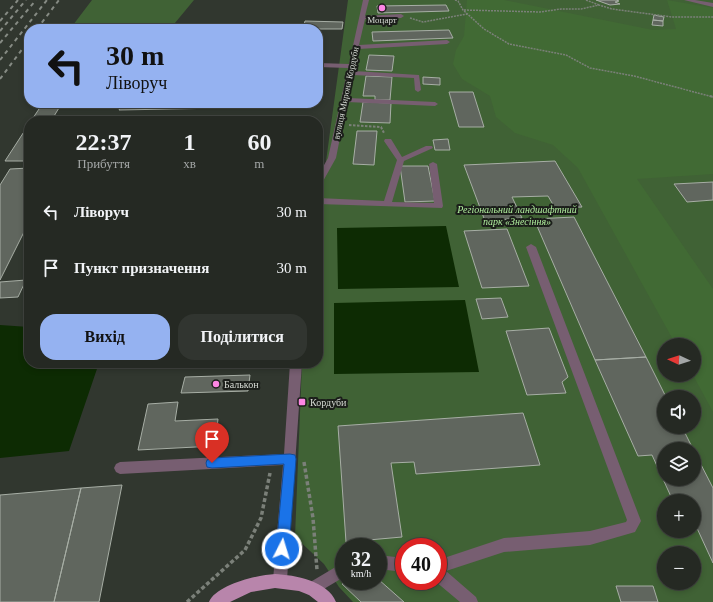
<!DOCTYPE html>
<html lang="uk">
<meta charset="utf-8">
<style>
:root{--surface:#252923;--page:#313530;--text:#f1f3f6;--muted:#a3a6a6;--line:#424541;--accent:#95b2f1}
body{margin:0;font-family:"Times New Roman",serif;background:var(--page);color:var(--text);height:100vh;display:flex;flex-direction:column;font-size:15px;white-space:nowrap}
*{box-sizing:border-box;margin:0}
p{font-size:13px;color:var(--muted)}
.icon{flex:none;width:22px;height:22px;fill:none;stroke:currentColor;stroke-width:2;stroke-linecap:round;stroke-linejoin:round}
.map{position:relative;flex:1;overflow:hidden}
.drawer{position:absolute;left:24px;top:116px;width:299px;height:252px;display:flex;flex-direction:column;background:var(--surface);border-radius:16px;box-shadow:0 2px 6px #0003,0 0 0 1px var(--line)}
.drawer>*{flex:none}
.guide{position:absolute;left:24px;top:24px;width:299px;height:84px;border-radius:16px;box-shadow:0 2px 6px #0003,0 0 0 1px var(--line);background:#95b2f1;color:#111;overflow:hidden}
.needle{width:26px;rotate:274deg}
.fabs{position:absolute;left:657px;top:338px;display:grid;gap:8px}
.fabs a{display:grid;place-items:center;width:44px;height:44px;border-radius:50%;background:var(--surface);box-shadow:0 2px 6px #0003,0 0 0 1px var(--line);font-size:20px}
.speed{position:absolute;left:335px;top:538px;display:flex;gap:8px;font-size:20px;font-weight:700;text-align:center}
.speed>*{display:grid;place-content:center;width:52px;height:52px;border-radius:50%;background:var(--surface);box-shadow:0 2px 6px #0003,0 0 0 1px var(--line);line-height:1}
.speed small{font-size:10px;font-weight:400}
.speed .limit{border:6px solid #d22;background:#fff;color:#111}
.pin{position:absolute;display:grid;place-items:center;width:34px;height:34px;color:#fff;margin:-41px -17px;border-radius:50% 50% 50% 0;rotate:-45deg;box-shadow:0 0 4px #0007}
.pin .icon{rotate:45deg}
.me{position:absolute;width:44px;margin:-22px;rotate:5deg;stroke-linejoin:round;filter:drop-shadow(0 0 3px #0008)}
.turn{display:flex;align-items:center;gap:14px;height:84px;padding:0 16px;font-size:18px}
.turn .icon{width:52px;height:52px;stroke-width:2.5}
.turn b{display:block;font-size:28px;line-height:34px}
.eta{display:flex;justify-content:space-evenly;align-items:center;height:68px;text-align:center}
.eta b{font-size:24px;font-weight:600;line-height:28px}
.button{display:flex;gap:8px;margin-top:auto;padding:8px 16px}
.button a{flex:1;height:46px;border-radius:16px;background:var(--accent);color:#111;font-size:16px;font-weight:600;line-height:46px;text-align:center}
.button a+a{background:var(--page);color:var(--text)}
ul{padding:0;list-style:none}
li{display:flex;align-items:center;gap:12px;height:56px;padding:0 16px}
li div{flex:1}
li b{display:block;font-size:15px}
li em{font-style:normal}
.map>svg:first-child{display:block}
</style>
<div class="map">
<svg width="713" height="602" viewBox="0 0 713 602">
<rect width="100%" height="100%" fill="#31372f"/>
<path fill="#406235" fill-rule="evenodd" d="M92 0H194L170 29H70Z
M348 0H713V602H353L339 587 324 564 295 537 302 363H318V220ZM664 345H694V375H664ZM664 397H694V427H664ZM664 449H694V479H664ZM664 501H694V531H664ZM344 547H378V581H344ZM404 547H438V581H404ZM664 553H694V583H664Z"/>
<path fill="#416a34" d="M467 0H504L653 30 676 29 667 0 713 8V174L637 179 713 289V412L693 375H694V345H676L578 168 553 145 515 133 496 117 490 96 462 79 453 64 456 50 464 36Z"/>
<path fill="#0d2b03" d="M446 226 459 287 338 289 337 228Z
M465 300 479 372 334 374V303Z
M0 325 29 327V363H99L69 451 0 458Z"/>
<path fill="#60665e" stroke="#a7aea5" d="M596 0H616L619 1 615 2 620 4 610 5Z
M446 5 449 11 378 13 377 6Z
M654 15 664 17 663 21 653 20Z
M653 20 663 21V26L652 25Z
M305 21 343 22 342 29H303Z
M449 30 453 38 373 41 372 32Z
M369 55 394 56 392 71 366 70Z
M366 76 392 77 390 100H375V96H363Z
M423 77 440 78V85L423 84Z
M449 92H473L484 127H459Z
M363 102 391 103 390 123 360 122Z
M43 103H62L51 121H31Z
M123 103H224L223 108 119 110Z
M29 124V157L27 161H5Z
M357 131H377L374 165 353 164Z
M448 139 450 150H435L433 140Z
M555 161 582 207 555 208 548 196 512 197 522 218 485 221 464 165Z
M400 166H428L435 201 405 202Z
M29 168V222L0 280V185L10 169Z
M713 182V200L687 202 674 184Z
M574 217 646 357 595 360 534 219Z
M507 229 529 286 482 288 464 231Z
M26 280 18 297 0 298V282Z
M501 298 508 317 482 319 476 299Z
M549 328 568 377 562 382 566 393 527 395 506 331Z
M646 357 666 397H664V427H682L693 449H664V479H694V451L713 488V563L696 526H694V501H673L652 455 638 456 595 360Z
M150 363H196V367L149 368Z
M250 375 248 391 181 393 185 377Z
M178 402 175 421 218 419 215 446 138 450 148 404Z
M523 413 540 465 416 474 414 462 391 463 402 537 346 542 338 426Z
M122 485 99 602H54L81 488Z
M81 488 54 602H0V495Z
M378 579 404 602H361L342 584 345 581H378Z
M616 586H653L658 602H621Z"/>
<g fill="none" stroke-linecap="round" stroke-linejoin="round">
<path stroke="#7b8079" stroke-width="1.5" stroke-dasharray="2 1" stroke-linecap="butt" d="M455 0 458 1 463 10 484 29 509 44 566 55 590 68 634 76 713 97
M586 0 599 5
M464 10 540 12 561 9H581L599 5 612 9 672 17H713
M410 18 423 22 467 14"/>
<path stroke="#7b8079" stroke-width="2" stroke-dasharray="2.5 1.5" stroke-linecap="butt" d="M710 96 713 97
M349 125 381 127 384 133"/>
<path stroke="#7b8079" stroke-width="3.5" stroke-dasharray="4 2.5" stroke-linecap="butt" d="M304 462 313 518 317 570
M187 602 245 550 261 518 270 473"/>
<path fill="#775e71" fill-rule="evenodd" d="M363 0H369L365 16 401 14 404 16 401 18 365 19 359 45 447 40 450 42 447 44 358 49 354 71 419 75 421 90 418 92 415 90 414 78 353 75 348 98 435 102 438 104 435 106 347 102 336 158 322 183 318 185V176L328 158 348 68 318 67V63L349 64Z
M684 0H695L713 3V7Z
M129 115 168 119 172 121 129 119 88 121 59 120 63 118Z
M259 118 268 121H203L207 119Z
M385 139H391L402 157 426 146H432L433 148 404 161 392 202 434 203 429 164 433 162 437 164 443 206 442 208 318 204V198L384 201 397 160 384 141Z
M531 244 536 247 641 521 635 532 590 545 504 552 446 571 476 597 478 602H460L435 581H438V560L504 538 590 531 626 522 627 520 526 247Z
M290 363H302L287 580 285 585 280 587 275 585 273 580 283 465 120 474 116 472 114 468 116 464 120 462 284 454Z
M378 555 404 558V572L378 569Z
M344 562V577L312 596 307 594 305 589 307 584Z"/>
<path fill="#b885ab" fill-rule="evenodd" d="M275 574C295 575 328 581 336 602H318L309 595 299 591 275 588 251 592 230 602H209C216 585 257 575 275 574Z"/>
<path stroke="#868b84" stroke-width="2" stroke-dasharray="4 4" stroke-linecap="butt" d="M0 21 18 0
M37 29 59 0
M0 31 26 0
M0 43 36 0
M0 60 47 0
M0 79 29 40"/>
</g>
<path fill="#1a73e8" stroke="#114b97" d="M290 454 295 455 296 459 289 549 287 553 282 555 278 553 276 549 284 464 212 468 207 467 206 463 207 460 212 458Z"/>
<g fill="#fc86e3" stroke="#1b1e1a" stroke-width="1.5">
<circle cx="382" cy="8" r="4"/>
<circle cx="216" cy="384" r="4"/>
<rect x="298" y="398" width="8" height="8" rx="2"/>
</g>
<g text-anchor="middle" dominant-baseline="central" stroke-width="4" stroke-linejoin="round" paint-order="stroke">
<g font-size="9" fill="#d7dbd5" stroke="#1b1e1a">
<text x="382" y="20">Моцарт</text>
</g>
<g font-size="9" fill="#d7dbd5" stroke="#1b1e1a">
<text transform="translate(346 93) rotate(-78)">вулиця Мирона Кордуби</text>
</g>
<g font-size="10" font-style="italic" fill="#afed9d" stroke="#1b1e1a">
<text x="517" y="209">Регіональний ландшафтний<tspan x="517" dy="12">парк «Знесіння»</tspan></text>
</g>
<g font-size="10" fill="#d7dbd5" stroke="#1b1e1a" text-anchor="start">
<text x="224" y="384">Балькон</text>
<text x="310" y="402">Кордуби</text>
</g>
</g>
</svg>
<div class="fabs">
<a><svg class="needle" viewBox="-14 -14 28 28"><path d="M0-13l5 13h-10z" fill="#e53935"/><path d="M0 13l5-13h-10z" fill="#a3a6a6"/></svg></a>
<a><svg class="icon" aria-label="sound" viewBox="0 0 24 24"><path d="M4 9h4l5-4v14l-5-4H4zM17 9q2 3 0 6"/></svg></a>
<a><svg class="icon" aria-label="layers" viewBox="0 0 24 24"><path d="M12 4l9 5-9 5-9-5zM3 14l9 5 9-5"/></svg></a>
<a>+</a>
<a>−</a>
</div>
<div class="speed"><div>32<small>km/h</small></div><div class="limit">40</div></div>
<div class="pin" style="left:212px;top:463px;background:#d93025"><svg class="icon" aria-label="arrive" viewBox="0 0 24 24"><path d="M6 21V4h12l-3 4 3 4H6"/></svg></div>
<svg class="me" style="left:282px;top:549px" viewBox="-20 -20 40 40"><circle r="17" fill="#1a73e8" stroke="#fff" stroke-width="3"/><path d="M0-11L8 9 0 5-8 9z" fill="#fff"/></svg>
<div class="guide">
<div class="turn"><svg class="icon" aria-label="left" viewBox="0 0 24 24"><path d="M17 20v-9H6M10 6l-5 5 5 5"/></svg><div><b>30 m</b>Ліворуч</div></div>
</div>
<section class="drawer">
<div class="eta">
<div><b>22:37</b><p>Прибуття</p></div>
<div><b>1</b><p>хв</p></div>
<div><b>60</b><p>m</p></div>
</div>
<ul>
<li><svg class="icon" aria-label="left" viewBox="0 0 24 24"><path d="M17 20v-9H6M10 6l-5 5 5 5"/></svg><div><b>Ліворуч</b></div><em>30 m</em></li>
<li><svg class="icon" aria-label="arrive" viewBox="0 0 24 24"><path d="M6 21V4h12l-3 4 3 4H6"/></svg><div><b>Пункт призначення</b></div><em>30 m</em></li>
</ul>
<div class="button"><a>Вихід</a><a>Поділитися</a></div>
</section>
</div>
